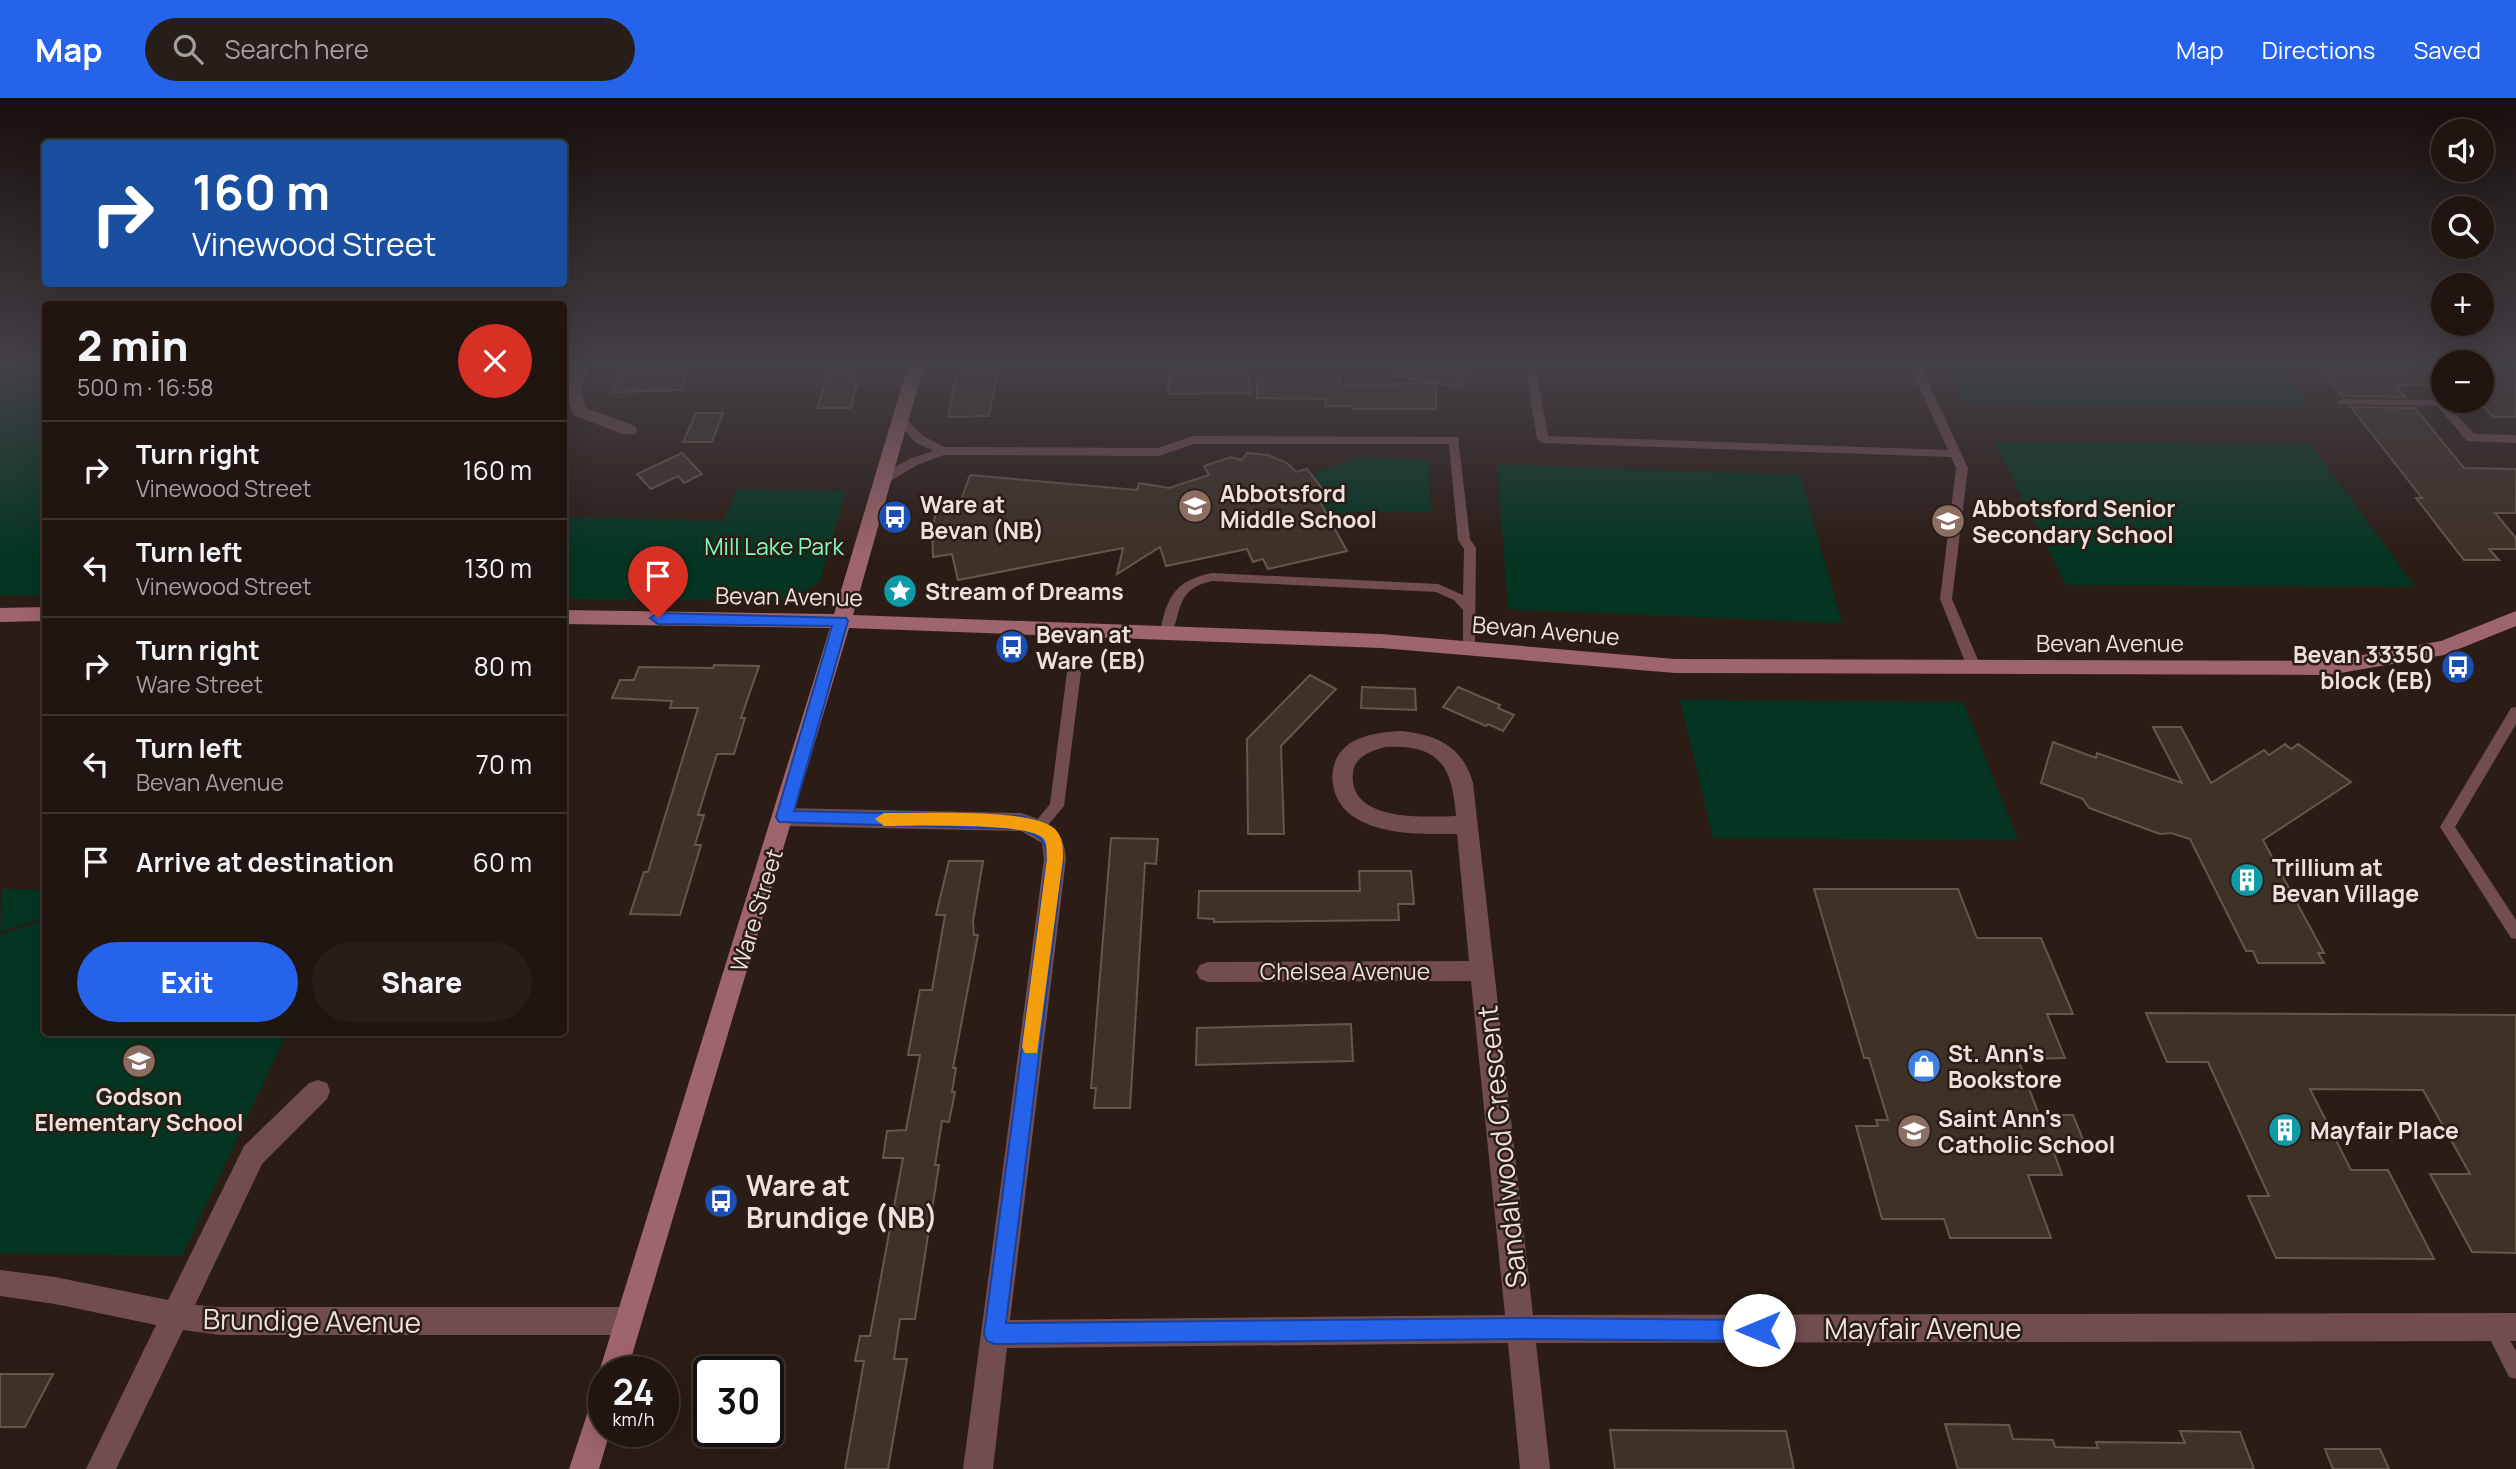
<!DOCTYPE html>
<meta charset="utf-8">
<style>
:root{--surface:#201510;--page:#281e19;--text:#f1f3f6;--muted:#a29f9f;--line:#3d3430;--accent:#2563eb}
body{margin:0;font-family:Manrope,sans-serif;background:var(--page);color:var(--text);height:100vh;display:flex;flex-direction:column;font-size:26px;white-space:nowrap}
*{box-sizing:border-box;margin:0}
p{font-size:23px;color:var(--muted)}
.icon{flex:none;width:38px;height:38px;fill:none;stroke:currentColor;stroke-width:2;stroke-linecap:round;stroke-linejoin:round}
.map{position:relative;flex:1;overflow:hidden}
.sheet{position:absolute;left:42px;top:203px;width:525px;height:735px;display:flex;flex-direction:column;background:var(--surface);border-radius:7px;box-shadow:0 7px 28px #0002,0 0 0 2px var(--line)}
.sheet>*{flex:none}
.top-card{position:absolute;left:42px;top:42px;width:525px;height:147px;border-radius:7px;box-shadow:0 7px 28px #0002,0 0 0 2px var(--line);background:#1a4fa0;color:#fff;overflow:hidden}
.fabs{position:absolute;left:2431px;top:21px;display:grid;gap:14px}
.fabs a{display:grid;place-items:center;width:63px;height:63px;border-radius:50%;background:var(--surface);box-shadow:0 7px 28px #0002,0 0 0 2px var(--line);font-size:35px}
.speed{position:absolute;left:588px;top:1258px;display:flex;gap:14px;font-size:35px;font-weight:700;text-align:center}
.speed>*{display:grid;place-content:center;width:91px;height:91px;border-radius:50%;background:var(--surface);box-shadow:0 7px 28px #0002,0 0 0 2px var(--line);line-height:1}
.speed small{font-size:18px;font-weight:400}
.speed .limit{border:4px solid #111;border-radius:10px;background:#fff;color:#111}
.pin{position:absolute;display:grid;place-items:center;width:60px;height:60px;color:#fff;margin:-72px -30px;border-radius:50% 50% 50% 0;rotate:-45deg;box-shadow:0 0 7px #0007}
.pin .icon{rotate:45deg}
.me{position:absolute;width:77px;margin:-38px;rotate:270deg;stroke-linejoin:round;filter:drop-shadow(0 0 5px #0008)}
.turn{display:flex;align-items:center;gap:24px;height:147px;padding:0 35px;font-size:32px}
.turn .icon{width:91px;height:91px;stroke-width:2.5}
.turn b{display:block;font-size:49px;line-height:60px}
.round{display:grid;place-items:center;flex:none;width:74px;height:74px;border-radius:37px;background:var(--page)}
.summary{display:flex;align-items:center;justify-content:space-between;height:119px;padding:0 35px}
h1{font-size:42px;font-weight:800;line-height:52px}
.action{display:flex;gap:14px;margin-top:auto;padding:14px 35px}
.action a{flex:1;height:80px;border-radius:42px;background:var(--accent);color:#fff;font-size:28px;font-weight:800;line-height:80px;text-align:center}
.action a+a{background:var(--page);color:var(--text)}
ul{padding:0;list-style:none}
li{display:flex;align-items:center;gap:21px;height:98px;padding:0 35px;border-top:2px solid var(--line)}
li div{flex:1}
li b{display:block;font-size:26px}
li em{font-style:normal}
header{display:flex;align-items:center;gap:42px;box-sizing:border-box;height:98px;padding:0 35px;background:var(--accent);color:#fff}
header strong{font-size:33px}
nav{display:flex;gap:38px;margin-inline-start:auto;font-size:24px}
.search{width:490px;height:63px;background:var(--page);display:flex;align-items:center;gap:18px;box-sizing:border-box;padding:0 24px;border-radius:38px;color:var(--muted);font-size:26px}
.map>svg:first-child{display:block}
</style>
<header>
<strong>Map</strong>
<div class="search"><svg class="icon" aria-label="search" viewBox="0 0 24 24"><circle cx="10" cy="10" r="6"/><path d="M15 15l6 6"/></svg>Search here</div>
<nav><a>Map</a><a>Directions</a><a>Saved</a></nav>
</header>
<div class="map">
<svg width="2516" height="1371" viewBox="0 0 2516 1371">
<rect width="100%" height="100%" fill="#2b1c16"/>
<path fill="#043522" d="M0 267H45V498L0 497Z
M1947 267H2279L2307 305 2304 308 1972 307 1965 303Z
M1994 344 2311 346 2415 489 2066 487Z
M1361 359 1429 362 1431 414 1362 413 1330 421 1306 378Z
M1497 366 1800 377 1842 525 1508 511Z
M737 391 846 393 820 483 790 503 564 501V419L724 423Z
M1680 602 1963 604 2018 742 1713 740Z
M45 789V819L0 834 2 791 43 792Z
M45 822 46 934 287 935 182 1158 0 1155V837Z"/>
<path fill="#3e3126" stroke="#65574a" stroke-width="2" d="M1396 267H1468L1461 289 1395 278Z
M2318 267H2443V287H2395L2405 299 2342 298Z
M2482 267H2516V319H2493L2482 306Z
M688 271 681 292 613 294 621 273Z
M856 273 852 285H857L851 310H817L829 274Z
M997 276 989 318 948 319 956 277Z
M1169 276H1249L1250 295 1168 296Z
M1257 281H1340V288L1436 285V311H1353L1352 308H1326L1325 301 1257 300Z
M2351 309 2415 310 2464 370 2516 371V415H2495L2516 440V451H2489L2499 462H2464L2416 400H2422Z
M696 315H723L712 344H683Z
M682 355 702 376 684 385 678 378 651 391 637 376Z
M1247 355 1268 357 1287 365 1296 374 1307 371 1324 393 1315 395 1347 453 1268 471 1263 461 1253 464 1247 451 1166 468 1160 449 1117 476 1123 450 958 482 952 456 933 459 932 431 939 403 960 405 970 377 1137 392 1139 385 1169 390 1209 377 1204 368 1231 359 1242 362Z
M714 567 759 568 741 620H745L734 656H717L698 717H704L695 747H701L680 817 630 816 644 774H648L698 610H670L672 603 612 600 620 582H634L639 569 713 570Z
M1310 577 1336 591 1281 648 1284 736H1248L1247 641Z
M1362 589 1415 591 1416 612 1361 610Z
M1458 589 1500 607 1498 610 1514 617 1503 633 1488 626 1486 628 1443 609Z
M2153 629H2181L2211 685 2264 652 2269 657 2285 646 2291 651 2298 646 2351 684 2263 742 2324 855H2318L2324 865H2258L2253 853H2246L2190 741 2171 735 2160 736 2089 710 2083 701 2041 685 2053 644 2096 660 2097 655 2182 685Z
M1111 740 1158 741 1156 766 1145 765 1130 1010H1094L1096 990H1091Z
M949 763H983L973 823 974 837H978L953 970H956L952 994H955L949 1024 942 1023 935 1067H939L915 1221H900L894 1261H907L888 1371H845L864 1263H855L860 1238H870L903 1060H883L887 1033 906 1032 920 957H908L920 892H932L945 817H936Z
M1359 773H1411L1414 806H1398L1399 822 1214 824V821L1198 820 1199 793H1360Z
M1814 791H1958L1977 840H2041L2073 916H2047L2065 960 2018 961 2039 1017H2073L2086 1049H2052L2062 1077H2028L2051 1140H1950L1944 1121H1882L1856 1028H1878L1876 1022H1888L1869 960H1864Z
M2146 915 2516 917V1155L2472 1154 2430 1076H2470L2423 992 2310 991 2351 1072H2388L2434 1161 2276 1160 2248 1098H2269L2208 964H2167Z
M1351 926 1353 963 1196 967 1197 930Z
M0 1276H53L25 1329H0Z
M1945 1326 2009 1327 2013 1341 2053 1342 2055 1349 2098 1350 2096 1344 2185 1345 2180 1333 2240 1334 2254 1371H1958Z
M1610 1332 1786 1333 1794 1371H1615Z
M2325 1351H2380L2389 1371H2333Z"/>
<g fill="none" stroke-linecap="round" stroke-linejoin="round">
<path fill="#714d51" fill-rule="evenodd" d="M1525 267H1535L1548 338 1948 352 1909 267H1920L1968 370 1952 501 1981 569 1979 572 1974 574 1967 569 1940 501 1956 370 1951 359 1543 345 1537 341Z
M2342 301 2440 302 2444 303 2474 336 2516 337V345L2467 343 2437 308 2338 306 2337 304Z
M901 318 905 319 923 338 945 349 1158 350 1193 338 1458 339 1470 441 1476 450 1475 550 1469 555 1463 550V512L1454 502 1436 494 1212 483C1176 491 1182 512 1171 538L1166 540 1160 535C1166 500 1175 482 1212 475L1438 486 1463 497 1464 451 1458 442 1449 346H1194L1159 358 944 357 917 367 887 385H879V379L909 361 933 353 915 344 895 321Z
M1074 569 1081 574 1064 708 1043 733H1033L1031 729 1050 706 1067 574Z
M2516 609V626L2455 729 2516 822V841L2511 840 2440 729 2511 610Z
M2493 1220 2499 1223 2516 1253V1281L2509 1279 2484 1229 2487 1223Z"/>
<path fill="#714d51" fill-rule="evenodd" d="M574 267H590L581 290 586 310 635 328 637 332 635 336H623L573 317 565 290Z
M1400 633C1435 636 1463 648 1473 685L1533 1217 2516 1215V1243L1536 1245 1550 1371H1520L1508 1245 1007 1250 993 1371H963L1044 761 1042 745 1021 733 784 728 776 725 773 719 776 713 784 710 1021 715C1048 724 1064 730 1066 761L1010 1222 1505 1217 1471 883 1208 884 1200 881 1196 874 1200 867 1208 864 1469 863 1457 736C1424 736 1380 738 1351 717 1327 699 1325 660 1352 644 1367 636 1383 634 1400 633ZM1385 649C1440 646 1452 668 1456 718 1424 719 1348 724 1353 675 1354 659 1371 653 1385 649Z
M318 982 327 985 330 993 327 1001 262 1066 195 1207 220 1209H628L638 1213 642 1223 638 1233 628 1237H220L183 1232 116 1371H86L156 1227 55 1206 0 1198V1172L55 1179 168 1202 244 1048 309 985Z"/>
<path fill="#9f656c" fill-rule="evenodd" d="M908 267H924L853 517 1381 536 1675 561 2329 563 2441 543 2516 513V528L2444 557 2329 577 1675 575 1381 550 849 530 627 1274H604V1284L599 1274 830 530 564 526V512L834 516Z
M46 509V523L0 524V510Z
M604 1291V1334H610L599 1371H569L594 1295Z"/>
</g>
<linearGradient id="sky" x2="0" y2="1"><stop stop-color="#180f0c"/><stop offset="0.58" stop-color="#444047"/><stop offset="1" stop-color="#444047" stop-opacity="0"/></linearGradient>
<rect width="2516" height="459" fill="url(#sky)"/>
<path fill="#2563eb" stroke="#184099" stroke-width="2" d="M658 515 846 520 848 523 794 713 1021 718C1050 727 1061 728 1063 761L1006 1225 1520 1220 1759 1222 1767 1225 1770 1232 1767 1240 1759 1243 1520 1241 995 1246 987 1243 984 1236 1047 761C1046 740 1040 738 1020 731L779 724 776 719 832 528 658 526 650 520Z"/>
<path fill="#f59e0b" d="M884 715C919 716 1031 709 1055 731 1063 739 1063 751 1063 761L1037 955H1025L1022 949 1047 761C1046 755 1048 744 1043 740 1025 724 912 728 884 728L875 721Z"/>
<defs>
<g id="school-disc" transform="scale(1.75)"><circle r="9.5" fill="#8d6e63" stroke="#2b1c16"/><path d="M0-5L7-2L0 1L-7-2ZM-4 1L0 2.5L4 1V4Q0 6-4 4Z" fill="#fff"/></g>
<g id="bus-disc" transform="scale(1.75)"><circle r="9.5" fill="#1a4fb4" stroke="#2b1c16"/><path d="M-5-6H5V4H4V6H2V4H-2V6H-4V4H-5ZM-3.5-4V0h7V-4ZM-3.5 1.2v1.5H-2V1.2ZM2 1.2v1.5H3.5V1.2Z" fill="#fff"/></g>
<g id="sight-disc" transform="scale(1.75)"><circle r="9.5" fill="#0f9aa8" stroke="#2b1c16"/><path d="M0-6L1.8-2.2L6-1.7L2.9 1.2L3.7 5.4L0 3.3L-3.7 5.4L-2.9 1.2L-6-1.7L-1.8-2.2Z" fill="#fff"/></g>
<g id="building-disc" transform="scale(1.75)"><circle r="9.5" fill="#0f9aa8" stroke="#2b1c16"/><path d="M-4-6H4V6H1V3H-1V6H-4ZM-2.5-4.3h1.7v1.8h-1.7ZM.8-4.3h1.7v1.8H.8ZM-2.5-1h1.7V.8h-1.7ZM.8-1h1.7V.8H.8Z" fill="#fff"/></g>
<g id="shop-disc" transform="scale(1.75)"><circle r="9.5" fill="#3f7fe0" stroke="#2b1c16"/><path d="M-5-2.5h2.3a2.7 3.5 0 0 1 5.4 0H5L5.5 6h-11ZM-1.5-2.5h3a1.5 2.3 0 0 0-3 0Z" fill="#fff"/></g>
</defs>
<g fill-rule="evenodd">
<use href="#school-disc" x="1195" y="408"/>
<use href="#bus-disc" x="895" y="419"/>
<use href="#school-disc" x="1948" y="423"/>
<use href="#sight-disc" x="900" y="493"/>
<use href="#bus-disc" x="1012" y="549"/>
<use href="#bus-disc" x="2458" y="569"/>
<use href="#building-disc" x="2247" y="782"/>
<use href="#school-disc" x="139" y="963"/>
<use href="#shop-disc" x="1924" y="968"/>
<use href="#building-disc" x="2285" y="1032"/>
<use href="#school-disc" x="1914" y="1033"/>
<use href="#bus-disc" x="721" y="1103"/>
</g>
<g text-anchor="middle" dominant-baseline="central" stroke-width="5" stroke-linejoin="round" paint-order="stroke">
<g font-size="23" font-weight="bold" fill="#ece1dd" stroke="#2b1c16" text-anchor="start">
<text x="1220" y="395">Abbotsford<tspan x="1220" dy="26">Middle School</tspan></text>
<text x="920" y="406">Ware at<tspan x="920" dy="26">Bevan (NB)</tspan></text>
<text x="1972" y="410">Abbotsford Senior<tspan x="1972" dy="26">Secondary School</tspan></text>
<text x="925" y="493">Stream of Dreams</text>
<text x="1036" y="536">Bevan at<tspan x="1036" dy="26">Ware (EB)</tspan></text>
<text x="2434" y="556" text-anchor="end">Bevan 33350<tspan x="2434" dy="26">block (EB)</tspan></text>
<text x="2272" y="769">Trillium at<tspan x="2272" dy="26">Bevan Village</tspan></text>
<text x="1948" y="955">St. Ann's<tspan x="1948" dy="26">Bookstore</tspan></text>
<text x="139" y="998" text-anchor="middle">Godson<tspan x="139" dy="26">Elementary School</tspan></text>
<text x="1938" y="1020">Saint Ann's<tspan x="1938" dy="26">Catholic School</tspan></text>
<text x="2310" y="1032">Mayfair Place</text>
</g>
<g font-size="23" fill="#7dfcc2" stroke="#2b1c16">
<text x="774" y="448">Mill Lake Park</text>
</g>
<g font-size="23" fill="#ece1dd" stroke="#2b1c16">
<text transform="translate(789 498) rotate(1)">Bevan Avenue</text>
<text transform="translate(1546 532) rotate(5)">Bevan Avenue</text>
<text x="2110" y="545">Bevan Avenue</text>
<text transform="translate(756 812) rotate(-73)">Ware Street</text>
<text x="1345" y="873">Chelsea Avenue</text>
</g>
<g font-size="28" fill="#ece1dd" stroke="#2b1c16">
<text transform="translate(1501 1049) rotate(-96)">Sandalwood Crescent</text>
<text transform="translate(312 1222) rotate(1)">Brundige Avenue</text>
<text x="1923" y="1230">Mayfair Avenue</text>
</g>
<g font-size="28" font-weight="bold" fill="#ece1dd" stroke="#2b1c16" text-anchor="start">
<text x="746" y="1087">Ware at<tspan x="746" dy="32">Brundige (NB)</tspan></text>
</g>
</g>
</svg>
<div class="fabs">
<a><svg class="icon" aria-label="sound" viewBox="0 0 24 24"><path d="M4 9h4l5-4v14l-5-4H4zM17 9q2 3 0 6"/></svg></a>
<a><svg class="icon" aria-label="search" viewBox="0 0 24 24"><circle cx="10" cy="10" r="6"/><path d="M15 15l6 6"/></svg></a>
<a>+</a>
<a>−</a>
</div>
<div class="speed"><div>24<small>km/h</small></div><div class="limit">30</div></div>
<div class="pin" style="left:658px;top:520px;background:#d93025"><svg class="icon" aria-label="arrive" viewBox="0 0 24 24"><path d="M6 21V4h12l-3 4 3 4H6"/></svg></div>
<svg class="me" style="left:1759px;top:1232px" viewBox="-20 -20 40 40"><circle r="19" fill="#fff"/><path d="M0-13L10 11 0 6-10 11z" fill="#2563eb"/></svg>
<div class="top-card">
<div class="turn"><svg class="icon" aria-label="right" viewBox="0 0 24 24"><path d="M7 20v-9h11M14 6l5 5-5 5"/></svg><div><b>160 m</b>Vinewood Street</div></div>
</div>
<section class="sheet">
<div class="summary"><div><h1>2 min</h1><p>500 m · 16:58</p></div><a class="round" style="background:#d93025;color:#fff"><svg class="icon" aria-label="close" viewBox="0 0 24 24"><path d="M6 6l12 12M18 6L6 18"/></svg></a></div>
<ul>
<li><svg class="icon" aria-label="right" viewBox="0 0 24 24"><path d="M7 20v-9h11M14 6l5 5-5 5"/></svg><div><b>Turn right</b><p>Vinewood Street</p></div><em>160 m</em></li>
<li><svg class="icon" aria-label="left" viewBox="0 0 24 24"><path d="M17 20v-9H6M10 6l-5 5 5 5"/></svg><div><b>Turn left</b><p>Vinewood Street</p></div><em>130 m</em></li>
<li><svg class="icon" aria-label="right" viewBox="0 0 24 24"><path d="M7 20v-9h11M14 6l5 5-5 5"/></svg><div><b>Turn right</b><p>Ware Street</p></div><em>80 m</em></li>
<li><svg class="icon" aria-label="left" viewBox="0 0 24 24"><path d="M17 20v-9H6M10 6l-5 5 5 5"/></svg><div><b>Turn left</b><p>Bevan Avenue</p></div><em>70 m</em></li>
<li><svg class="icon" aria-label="arrive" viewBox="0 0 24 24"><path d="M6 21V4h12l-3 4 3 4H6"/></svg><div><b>Arrive at destination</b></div><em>60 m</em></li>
</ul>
<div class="action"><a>Exit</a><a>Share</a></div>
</section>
</div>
